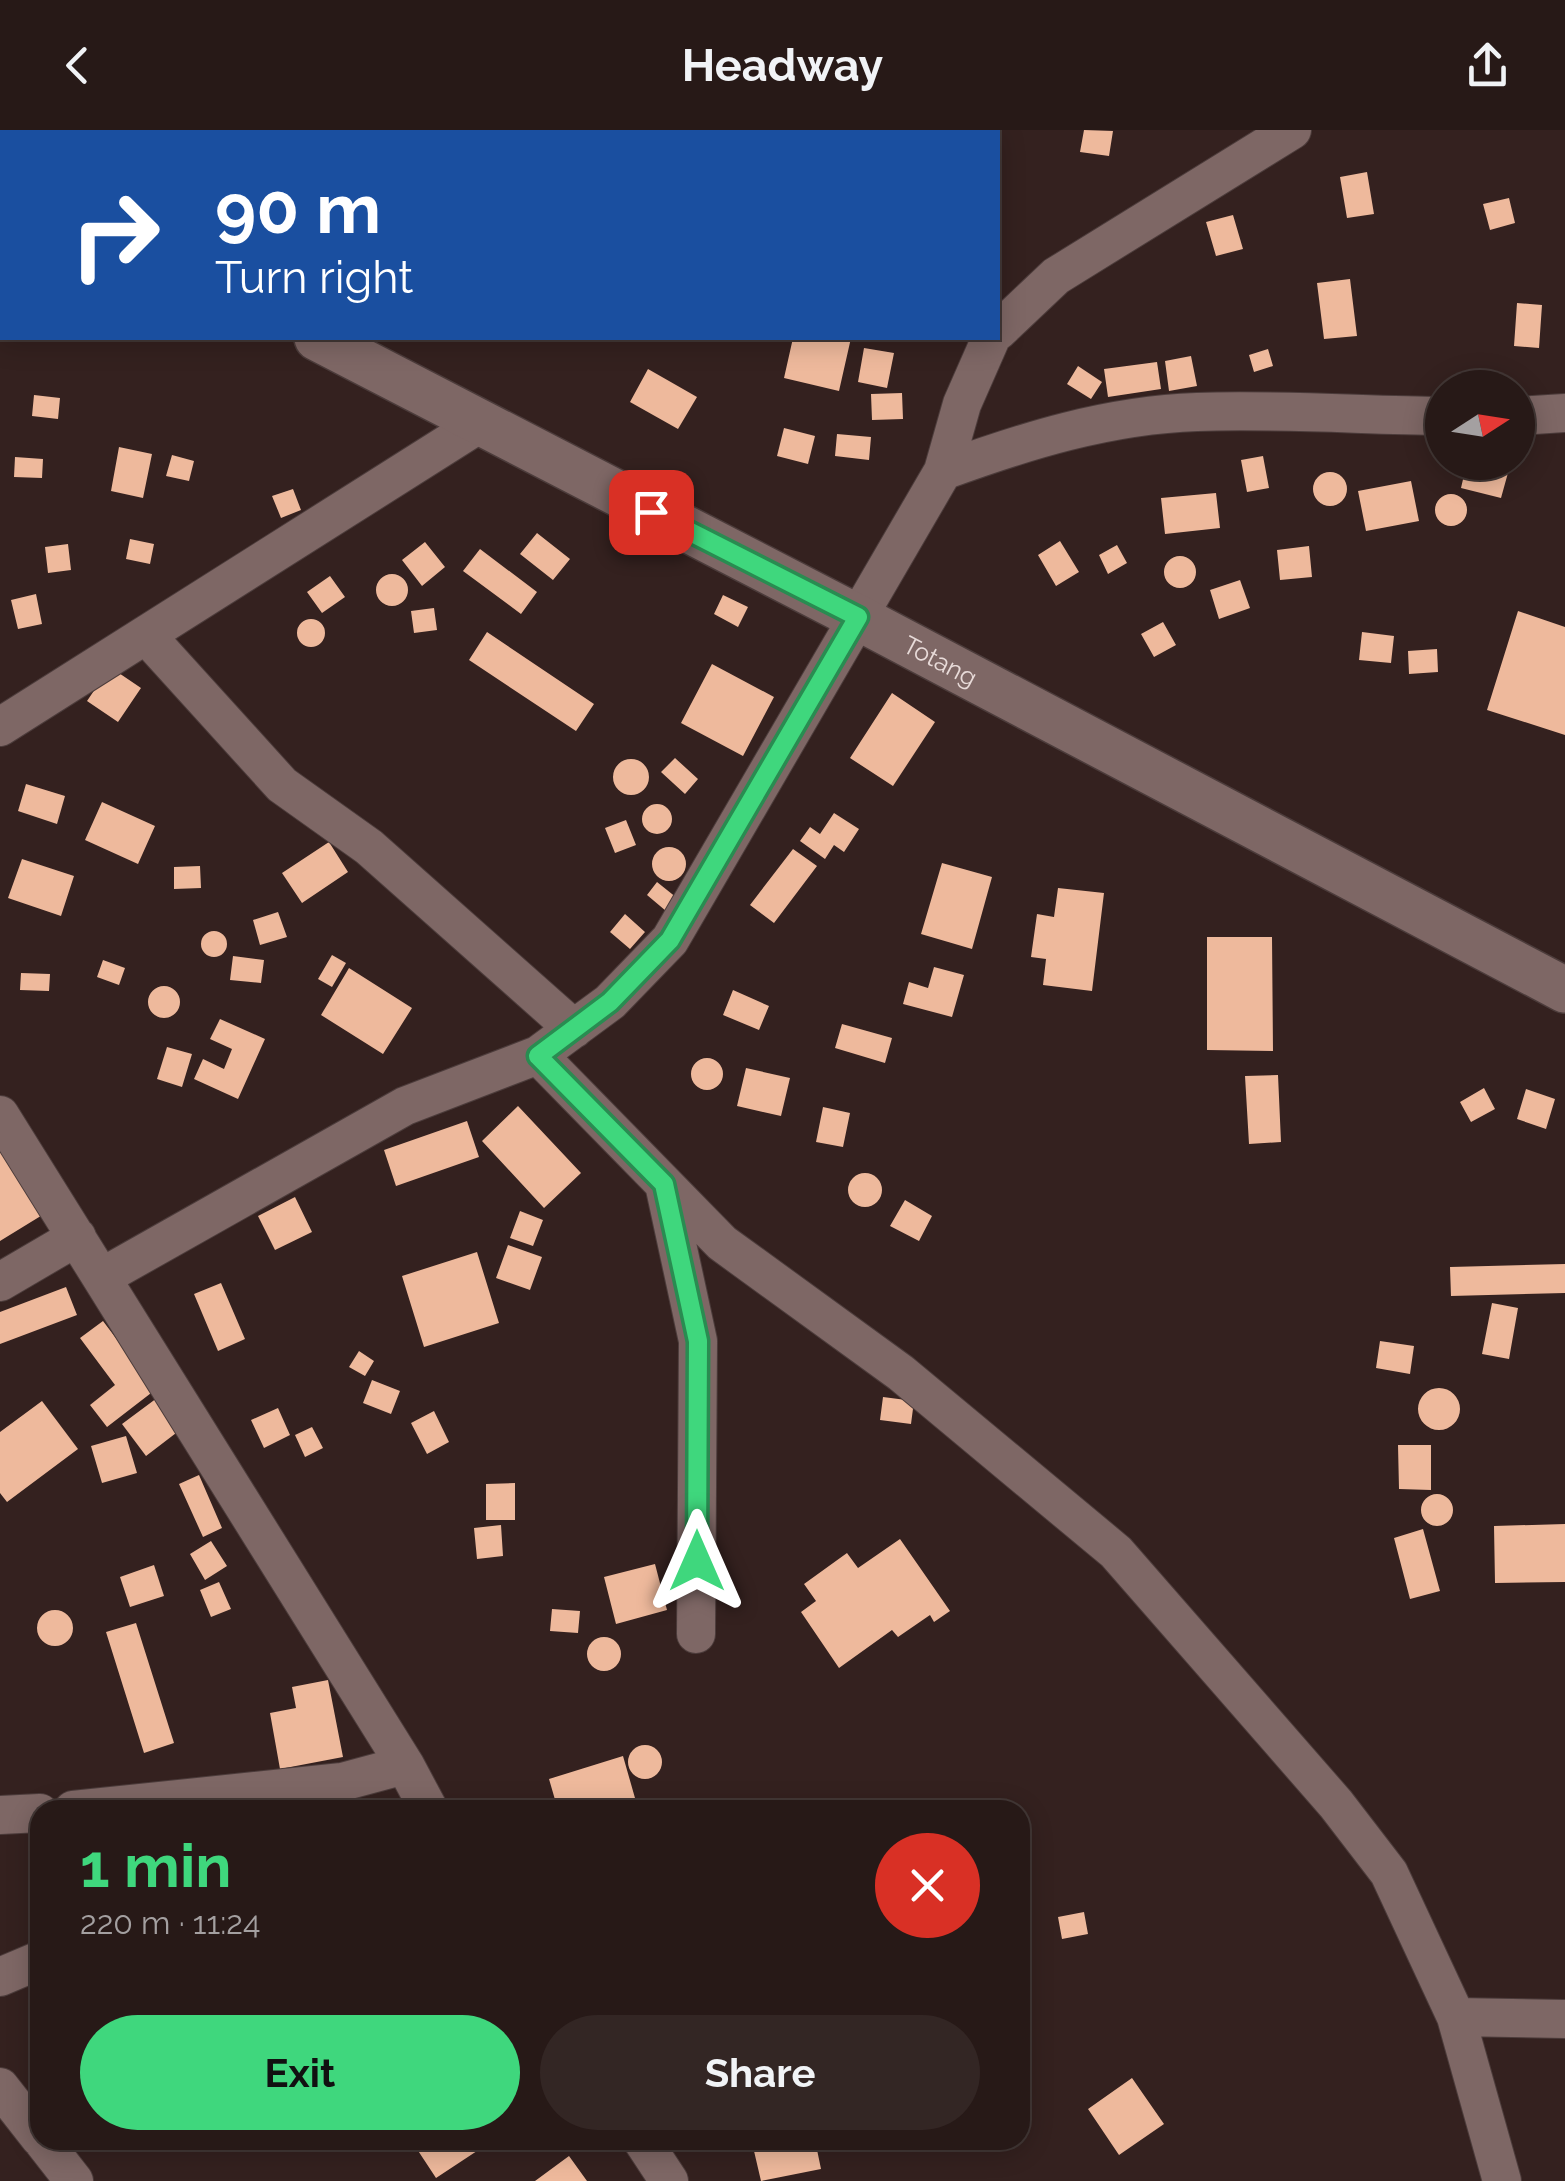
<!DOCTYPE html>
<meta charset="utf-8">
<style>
:root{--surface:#271917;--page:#332624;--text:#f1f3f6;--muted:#a4a0a1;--line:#433836;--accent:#3fd77d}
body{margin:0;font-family:Raleway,sans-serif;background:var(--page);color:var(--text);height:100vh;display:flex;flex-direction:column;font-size:38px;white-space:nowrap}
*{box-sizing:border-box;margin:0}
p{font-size:32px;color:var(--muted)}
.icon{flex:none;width:55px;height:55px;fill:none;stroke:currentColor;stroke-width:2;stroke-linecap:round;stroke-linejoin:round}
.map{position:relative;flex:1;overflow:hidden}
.side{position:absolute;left:30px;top:1670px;width:1000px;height:350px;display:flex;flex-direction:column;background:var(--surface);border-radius:30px;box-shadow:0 5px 25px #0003,0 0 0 2px var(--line)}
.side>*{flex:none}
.top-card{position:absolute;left:0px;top:0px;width:1000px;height:210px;box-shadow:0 5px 25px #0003,0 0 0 2px var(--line);background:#1a4fa0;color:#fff;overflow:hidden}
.needle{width:65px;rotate:78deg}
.fabs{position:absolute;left:1425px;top:240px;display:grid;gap:20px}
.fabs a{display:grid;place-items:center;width:110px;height:110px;border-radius:50%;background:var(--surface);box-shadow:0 5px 25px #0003,0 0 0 2px var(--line);font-size:50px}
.pin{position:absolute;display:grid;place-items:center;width:85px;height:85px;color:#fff;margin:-42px;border-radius:20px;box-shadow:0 5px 15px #0006}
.me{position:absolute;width:110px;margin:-55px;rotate:0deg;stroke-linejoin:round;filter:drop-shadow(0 0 8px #0008)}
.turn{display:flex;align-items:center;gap:35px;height:210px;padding:0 50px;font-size:45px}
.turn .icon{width:130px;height:130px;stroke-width:2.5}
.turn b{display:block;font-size:70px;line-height:85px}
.round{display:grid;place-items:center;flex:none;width:105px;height:105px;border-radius:52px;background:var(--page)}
.headline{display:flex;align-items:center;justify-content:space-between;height:170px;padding:0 50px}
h1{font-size:60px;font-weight:700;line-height:75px;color:var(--accent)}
.action{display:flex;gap:20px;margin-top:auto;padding:20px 50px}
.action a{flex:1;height:115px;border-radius:60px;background:var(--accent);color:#111;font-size:40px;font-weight:700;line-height:115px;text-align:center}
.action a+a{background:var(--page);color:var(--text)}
header{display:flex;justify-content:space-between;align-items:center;height:130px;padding:0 50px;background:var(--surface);font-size:45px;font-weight:700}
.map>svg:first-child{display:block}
</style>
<header><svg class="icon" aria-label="back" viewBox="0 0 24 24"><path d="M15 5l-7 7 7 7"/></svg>Headway<svg class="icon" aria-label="share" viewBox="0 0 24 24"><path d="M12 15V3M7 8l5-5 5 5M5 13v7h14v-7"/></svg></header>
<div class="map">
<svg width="1565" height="2051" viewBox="0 0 1565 2051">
<rect width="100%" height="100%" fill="#34211f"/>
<path fill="#eeb99c" d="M1084 0 1113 1 1109 26 1080 22Z
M1367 42 1374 84 1347 88 1340 47Z
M1509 68 1515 93 1490 100 1483 74Z
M1233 85 1243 119 1216 126 1206 92Z
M1350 149 1357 206 1324 209 1317 153Z
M1517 173 1542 175 1539 218 1514 216Z
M793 208H851L839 261 784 248Z
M864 218 894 223 887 258 858 252Z
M1268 219 1273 236 1254 242 1249 225Z
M1191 226 1197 256 1169 261 1165 231Z
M1157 232 1161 259 1108 267 1104 239Z
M1078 236 1102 252 1091 269 1067 254Z
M648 239 697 267 678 299 630 272Z
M902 263 903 289 872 290 871 264Z
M34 265 60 268 58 289 32 286Z
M784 298 815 306 808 334 777 326Z
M837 304 871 307 869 330 835 326Z
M119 317 152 324 143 368 111 361Z
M172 325 194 331 189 351 166 346Z
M1263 326 1269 358 1247 362 1241 330Z
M15 327 43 329 42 348 14 347Z
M1467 332H1511L1501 368 1461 358Z
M1313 359a17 17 0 1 1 34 0a17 17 0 1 1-34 0Z
M1411 351 1419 391 1366 401 1358 361Z
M293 359 301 380 281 388 272 366Z
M1216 363 1220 398 1165 404 1161 368Z
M1435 380a16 16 0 1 1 32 0a16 16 0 1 1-32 0Z
M537 403 570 429 553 450 520 424Z
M130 409 154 414 150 434 126 429Z
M1060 411 1079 442 1056 456 1038 425Z
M425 412 445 437 422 456 402 430Z
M68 414 71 440 48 443 45 417Z
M1117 415 1127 433 1108 444 1099 425Z
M1309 416 1312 447 1280 450 1277 420Z
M480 419 537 462 521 484 463 441Z
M1164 442a16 16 0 1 1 32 0a16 16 0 1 1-32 0Z
M376 460a16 16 0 1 1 32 0a16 16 0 1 1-32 0Z
M330 446 345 467 322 483 307 462Z
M1240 450 1250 478 1219 489 1210 460Z
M36 464 42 494 18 499 11 470Z
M723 465 748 477 738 497 714 484Z
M434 478 437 500 414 503 411 481Z
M1518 481 1565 497V605L1487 580Z
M297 503a14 14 0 1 1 28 0a14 14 0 1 1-28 0Z
M1163 492 1176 515 1154 527 1141 504Z
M487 502 594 574 576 601 469 530Z
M1362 502 1394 506 1391 533 1359 530Z
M1437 519 1438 542 1409 544 1408 521Z
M712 534 774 567 743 626 681 593Z
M110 537 141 558 118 592 87 571Z
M892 563 935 592 893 656 850 628Z
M675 628 698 649 685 664 661 642Z
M613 647a18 18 0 1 1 36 0a18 18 0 1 1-36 0Z
M26 654 65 666 57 694 18 681Z
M102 672 155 696 138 734 85 710Z
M642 689a15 15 0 1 1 30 0a15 15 0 1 1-30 0Z
M834 683 859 699 844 722 834 715 825 729 800 711 810 697 820 704Z
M626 690 636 715 615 723 605 698Z
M329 712 348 742 302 773 282 743Z
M652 734a17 17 0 1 1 34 0a17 17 0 1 1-34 0Z
M793 719 817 736 774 793 750 775Z
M22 729 74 746 61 786 8 768Z
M942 733 992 747 972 819 921 804Z
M200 736 201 758 174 759V737Z
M657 752 677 768 666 781 647 765Z
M1058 758 1104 763 1092 861 1043 855 1046 829 1031 827 1037 784 1054 787Z
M278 782 287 807 260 815 253 790Z
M625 784 645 802 630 819 610 802Z
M201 814a13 13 0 1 1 26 0a13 13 0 1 1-26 0Z
M1207 807H1272L1273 921 1207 920Z
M332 825 346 833 332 857 318 849Z
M233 826 264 830 261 853 230 850Z
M103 830 125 838 119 855 97 847Z
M934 837 964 845 952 887 903 874 909 852 928 858Z
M349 838 412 878 383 924 321 885Z
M21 843 50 844 49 861 20 860Z
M148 872a16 16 0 1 1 32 0a16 16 0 1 1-32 0Z
M733 860 769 876 759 900 723 885Z
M220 889 265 909 238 969 194 949 203 929 224 939 232 919 210 909Z
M842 894 892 908 885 933 835 918Z
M167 917 192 924 182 957 157 949Z
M691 944a16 16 0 1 1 32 0a16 16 0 1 1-32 0Z
M746 938 790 948 781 986 737 976Z
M1278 945 1281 1012 1249 1014 1245 946Z
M1484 958 1495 979 1471 992 1460 972Z
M1526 959 1555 969 1546 999 1517 989Z
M518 976 581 1043 544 1078 482 1011Z
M823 977 850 983 843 1017 816 1012Z
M467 991 479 1027 396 1056 384 1020Z
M0 1013 44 1084 0 1111Z
M848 1060a17 17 0 1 1 34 0a17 17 0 1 1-34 0Z
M295 1067 312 1102 275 1120 258 1086Z
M905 1070 932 1086 919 1111 890 1096Z
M520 1081 543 1090 533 1116 510 1108Z
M508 1115 542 1127 530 1160 496 1148Z
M477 1122 499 1193 424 1217 402 1146Z
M1565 1134V1163L1451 1166 1450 1137Z
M221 1153 245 1209 218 1221 194 1164Z
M66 1157 77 1185 0 1214V1182Z
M1492 1173 1518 1178 1509 1229 1482 1224Z
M103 1191 155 1260 107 1297 90 1275 115 1255 80 1208Z
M1380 1211 1414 1216 1410 1244 1376 1238Z
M359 1221 374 1231 365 1246 349 1237Z
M372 1250 400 1261 391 1284 363 1273Z
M1418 1279a21 21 0 1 1 42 0a21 21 0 1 1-42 0Z
M883 1267 914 1271 911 1294 880 1290Z
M157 1268 180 1300 146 1326 122 1294Z
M42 1271 78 1319 7 1372 0 1363V1302Z
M278 1278 290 1305 264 1318 251 1290Z
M434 1281 449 1312 427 1324 411 1293Z
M312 1297 323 1318 305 1327 295 1305Z
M126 1306 137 1343 102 1353 91 1316Z
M1398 1315H1431V1360L1399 1359Z
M199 1345 222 1398 203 1407 179 1354Z
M515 1353V1390H486V1354Z
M1421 1380a16 16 0 1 1 32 0a16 16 0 1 1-32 0Z
M1565 1394V1452L1495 1453 1494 1396Z
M501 1395 503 1426 477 1429 474 1398Z
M1423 1399 1440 1461 1410 1469 1394 1408Z
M900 1409 950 1481 934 1492 930 1485 898 1507 892 1500 839 1538 801 1482 816 1471 804 1454 847 1423 858 1438Z
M211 1411 227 1436 205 1450 190 1424Z
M655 1434 667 1480 616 1494 604 1447Z
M154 1435 164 1466 130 1477 120 1447Z
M219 1452 231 1479 211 1487 200 1460Z
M552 1479 580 1481 578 1503 550 1501Z
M37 1498a18 18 0 1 1 36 0a18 18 0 1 1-36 0Z
M136 1493 174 1613 144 1623 106 1502Z
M587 1524a17 17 0 1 1 34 0a17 17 0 1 1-34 0Z
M328 1550 343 1627 280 1639 270 1583 296 1578 292 1557Z
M628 1632a17 17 0 1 1 34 0a17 17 0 1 1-34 0Z
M623 1626 635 1668 596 1680H558L549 1649Z
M1084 1782 1088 1804 1062 1809 1058 1787Z
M1132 1948 1164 1994 1119 2025 1088 1979Z
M411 2010H474L480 2019 436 2048Z
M788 2010H815L821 2039 761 2051 754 2021 788 2014Z
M569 2026 587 2051H535Z"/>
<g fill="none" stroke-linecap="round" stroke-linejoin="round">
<g stroke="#4c3c3b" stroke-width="40">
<path id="minor" d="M998 201 1056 146 1292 0
M1518 286 1565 283
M943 341C1025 311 1108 285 1197 282 1278 279 1361 285 1442 286
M146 505 282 655 369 717 574 899
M0 597 479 294
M538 925 722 1113 901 1243 1116 1422 1336 1674 1389 1743 1456 1887 1502 2051
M0 985 405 1635
M664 1054 698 1211 696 1504
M102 1147 405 976 538 925 610 872 670 810 943 341 962 274 991 208
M0 1152 77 1107
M73 1680 342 1652 405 1635 429 1680
M0 1685 40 1683
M0 1847 40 1830
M1456 1887 1565 1889
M0 1957 40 2008
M42 2010 74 2051
M642 2010 669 2051"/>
</g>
<g stroke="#4c3c3b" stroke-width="48">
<g id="tertiary">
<path d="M0 43 2 44"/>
<path id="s1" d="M317 208 857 487 1565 860"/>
</g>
</g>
<use href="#minor" stroke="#7e6765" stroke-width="38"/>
<use href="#tertiary" stroke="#7e6765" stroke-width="45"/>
</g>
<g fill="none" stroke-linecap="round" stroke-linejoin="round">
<g stroke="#298c51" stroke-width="25">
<path id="route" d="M651 382 858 487 670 810 610 872 538 926 664 1054 698 1211 697 1431"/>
</g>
<use href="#route" stroke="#3fd77d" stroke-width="18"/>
</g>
<g text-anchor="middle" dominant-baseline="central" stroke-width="10" stroke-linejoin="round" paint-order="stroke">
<g font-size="25" fill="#e8dbd9" stroke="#2a1816">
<text stroke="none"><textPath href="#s1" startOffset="702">Totang</textPath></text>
</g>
</g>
</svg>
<div class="fabs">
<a><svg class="needle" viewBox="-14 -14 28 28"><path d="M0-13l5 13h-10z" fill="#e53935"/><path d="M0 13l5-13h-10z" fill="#a4a0a1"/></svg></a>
</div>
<div class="pin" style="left:651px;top:382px;background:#d93025"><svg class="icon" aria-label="arrive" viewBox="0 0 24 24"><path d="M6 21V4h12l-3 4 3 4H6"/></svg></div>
<svg class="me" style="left:697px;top:1431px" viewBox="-20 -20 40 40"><path d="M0-17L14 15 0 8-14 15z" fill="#3fd77d" stroke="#fff" stroke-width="4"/></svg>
<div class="top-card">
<div class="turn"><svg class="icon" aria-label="right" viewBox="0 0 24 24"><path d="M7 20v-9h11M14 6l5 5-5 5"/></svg><div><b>90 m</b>Turn right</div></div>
</div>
<section class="side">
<div class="headline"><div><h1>1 min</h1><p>220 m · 11:24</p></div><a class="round" style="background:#d93025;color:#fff"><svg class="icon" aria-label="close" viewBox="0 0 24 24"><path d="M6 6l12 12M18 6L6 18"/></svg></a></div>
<div class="action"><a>Exit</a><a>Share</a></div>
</section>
</div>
